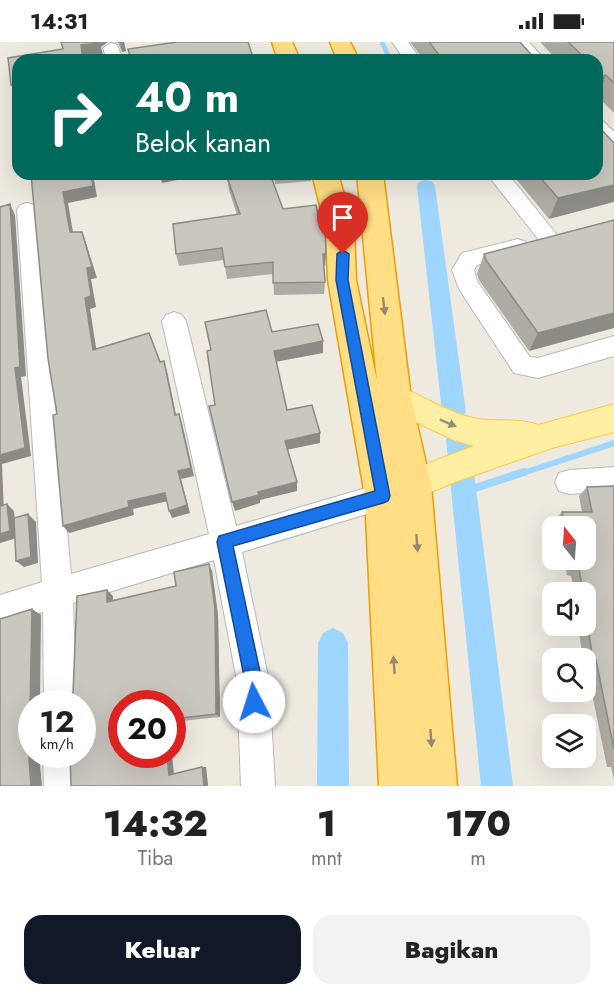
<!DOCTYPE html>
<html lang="id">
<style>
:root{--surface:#fff;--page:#f2f2f2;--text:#222;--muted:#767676;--accent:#111827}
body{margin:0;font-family:Jost,sans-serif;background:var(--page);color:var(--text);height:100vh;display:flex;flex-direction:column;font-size:22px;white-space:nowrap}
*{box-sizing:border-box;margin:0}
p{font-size:20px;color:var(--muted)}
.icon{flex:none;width:33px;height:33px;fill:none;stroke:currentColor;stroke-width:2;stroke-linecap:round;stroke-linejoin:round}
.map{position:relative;height:744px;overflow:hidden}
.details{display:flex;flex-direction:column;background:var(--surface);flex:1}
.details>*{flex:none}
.hud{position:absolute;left:12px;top:12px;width:591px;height:126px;border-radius:18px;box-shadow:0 6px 24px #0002;background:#00695c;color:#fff;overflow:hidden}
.needle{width:39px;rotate:343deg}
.fabs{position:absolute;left:542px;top:474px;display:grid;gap:12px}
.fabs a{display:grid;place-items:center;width:54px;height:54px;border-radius:12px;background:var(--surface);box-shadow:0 6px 24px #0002;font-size:30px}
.speed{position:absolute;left:18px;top:648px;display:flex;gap:12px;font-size:30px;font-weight:700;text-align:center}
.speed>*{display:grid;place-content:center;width:78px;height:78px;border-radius:50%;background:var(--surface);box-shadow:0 6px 24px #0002;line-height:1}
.speed small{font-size:15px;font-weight:400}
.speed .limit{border:9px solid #d22;background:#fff;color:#111}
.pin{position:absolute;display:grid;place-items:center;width:51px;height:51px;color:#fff;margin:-62px -26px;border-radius:50% 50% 50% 0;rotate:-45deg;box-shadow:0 0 6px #0007}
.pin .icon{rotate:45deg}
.me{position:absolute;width:66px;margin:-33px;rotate:355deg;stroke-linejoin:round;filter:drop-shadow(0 0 4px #0008)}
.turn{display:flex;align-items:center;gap:21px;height:126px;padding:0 24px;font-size:27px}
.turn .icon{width:78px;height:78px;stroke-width:2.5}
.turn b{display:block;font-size:42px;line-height:51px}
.eta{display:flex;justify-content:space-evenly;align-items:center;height:102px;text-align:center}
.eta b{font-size:36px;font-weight:800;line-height:42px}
.button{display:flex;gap:12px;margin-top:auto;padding:12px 24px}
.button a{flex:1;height:69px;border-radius:18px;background:var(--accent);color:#fff;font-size:24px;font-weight:800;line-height:69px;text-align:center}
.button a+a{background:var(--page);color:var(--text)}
.status{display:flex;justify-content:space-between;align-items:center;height:42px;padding:0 30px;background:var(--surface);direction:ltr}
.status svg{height:16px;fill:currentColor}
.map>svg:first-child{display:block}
</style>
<div class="status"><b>14:31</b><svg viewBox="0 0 49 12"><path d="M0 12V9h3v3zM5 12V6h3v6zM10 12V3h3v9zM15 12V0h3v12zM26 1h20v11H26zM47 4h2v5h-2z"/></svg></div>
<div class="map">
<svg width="614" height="744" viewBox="0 0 614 744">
<rect width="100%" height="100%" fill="#eeeae0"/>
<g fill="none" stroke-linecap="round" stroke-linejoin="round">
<path stroke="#9ed6ff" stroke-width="4.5" d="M382 0 390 18
M423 132 426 144"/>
<path stroke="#9ed6ff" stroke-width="6" d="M520 432 614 401"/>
<path stroke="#9ed6ff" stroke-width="8" d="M463 450 524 430"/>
<path fill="#9ed6ff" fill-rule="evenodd" d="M426 138 433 140 435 144 466 370 462 377 454 380 446 377 442 370 417 144 419 140Z
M458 387 467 390 470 398 513 744H481L446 398 449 390Z
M333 586 343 591 348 601 349 744H317L318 601 323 591Z"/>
<g stroke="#b6b9be" stroke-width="2">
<path id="minor" d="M392 0H408L421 18H405Z
M512 0H529L545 18H528Z
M111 1 117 3 123 18H107L103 6Z
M597 77 603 79 614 90V107L607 105 597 94Z
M487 132H508L560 197 556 202 549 205 542 202Z
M27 161 34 163 37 168 71 532 209 492 162 279 166 273 174 270 182 273 186 279 236 484 383 441 393 445 397 454 393 463 383 467 242 510 269 639 275 744H241L237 639 214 518 73 561 76 662H44L43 570 0 583V553L42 540 17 168 20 163Z
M518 197 526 200 529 205 526 210 477 223 474 228 477 239 530 315 538 316 614 294V314L538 336 514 331 459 247 452 228 462 211Z
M614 425V449L569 452 559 449 555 440 559 431 569 428Z
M43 712H77L78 744H44Z"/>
</g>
<g stroke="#fec848" stroke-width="2">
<path id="major" d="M395 343C421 352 446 370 473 376 495 381 518 375 538 383L614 362V390L552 406 455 440 391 467 379 462 374 451 379 440 474 404 456 399 384 365 379 356 384 347Z"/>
</g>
<g stroke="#ed9f00" stroke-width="3">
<path id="highway" d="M272 0H292L300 18H278Z
M330 0H350L359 18H337Z
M312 132H338L354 187 356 238 377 339 357 132H383L411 356 431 443 457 744H379L365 454 328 238 326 187Z"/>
</g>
<use href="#minor" fill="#fff" fill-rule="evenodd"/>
<use href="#major" fill="#ffefa3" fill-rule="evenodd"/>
<use href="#highway" fill="#ffde85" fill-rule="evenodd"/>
</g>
<path fill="#aeaba4" d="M114 0H124L126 9 122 10 118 1Z
M410 0H520L536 18H424Z
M540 0H614V71L597 54V18H557Z
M273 132H311V139L275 142Z
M512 132H597L549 177Z
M227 135 283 167 326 212 325 224H324L325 240 324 252 274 253 273 232 227 237 224 218 179 224 176 212 237 173 229 148Z
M614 178 529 309 479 238 477 232 484 212Z
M614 444V738L611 725H607L586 622H585V616H583L578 584H585V550H574L571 534 567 533 564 518H585V484H556L555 478 562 470H582L579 454 587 445Z
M212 529 218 573 220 675 172 680V662H122L174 732 206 725 208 744H71L73 651 113 554V558L176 544Z"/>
<path fill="#8d8b86" d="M99 0H108L101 5Z
M120 0H124L126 9 122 10Z
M100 1 103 13 84 15 85 18H83L81 3Z
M606 33 598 54H597V48L603 34Z
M18 42V55H17L11 43Z
M91 132H93L97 155 68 161 75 202 70 190 63 150Z
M160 132H197L198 134 162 141Z
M614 143V160L549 177 558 156Z
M10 162 15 173 26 334 21 335 31 414 2 422 4 472 0 468V413L15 326Z
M82 190 86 201 97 236 91 237 96 265 90 267 98 318 93 308 85 256 87 226Z
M323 212H326L325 224H322Z
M614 271V286L529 309 538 291Z
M323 299V311L275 320 274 309Z
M164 319 167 329 178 382 175 373Z
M179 372 182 381 194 434 181 437 190 471 172 476 169 469Z
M320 391V401L286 408 285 399Z
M297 440V449L260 458V461L235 469 232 460 258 450Z
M165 451 168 459 133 467 134 473 69 491 63 484 128 459Z
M7 462 14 469 17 496 0 501V492Z
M28 472 36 480 38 521 24 525 16 519Z
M209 522 212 529 218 573 220 675 216 672Z
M107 548 113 554V566L107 560Z
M32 567 41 573 40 662H32V712H39L42 744H31L29 717Z
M167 712H172L174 734 169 733Z
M202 725H206L208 744H204Z"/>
<path fill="#cac7bf" stroke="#8d8b86" stroke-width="1.5" d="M61 0H99L100 1 81 3 83 18H18V42L11 43 8 16 63 7Z
M177 0H248L254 18H131L128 7Z
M429 0H520L536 18H443Z
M568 0H614V41L606 33 603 34 597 28V18H587Z
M597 83 614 101V143L558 156 537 132H597Z
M31 132H91L93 144 63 150 70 190H82L92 225 87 226 91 254 85 256 93 308 149 291 160 320 164 319 175 373 179 372 191 426 178 429 187 463 169 469 165 451 128 459 129 465 63 484 53 373 57 372 48 317Z
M246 132H270L283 167 316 163 321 185 325 184 326 212H323L325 240 273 241V220L225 225 222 206 176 212 173 182 240 172 227 135Z
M10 162 20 325 15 326 25 406 0 413V165Z
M614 178V271L538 291 486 218 484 212Z
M266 268 272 290 318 282 323 299 274 309 287 368 312 363 320 391 285 399 297 440 258 450 259 453 232 460 209 364 215 363 207 309 211 308 205 280Z
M614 444V707L596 618H593L585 566V550H583L579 527H575L573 518H585V484H565L562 470H592L587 445Z
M7 462 10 489 0 492V464Z
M28 472 31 515 16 519 14 476Z
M209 522 215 567 216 672 172 677V662H122V712H167L169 733 202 725 204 744H71L70 712H82V662H67L70 652 73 651 77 554 107 548V560L176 544 174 530Z
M32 567 29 717 31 744H0V577Z"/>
<defs><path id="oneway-solid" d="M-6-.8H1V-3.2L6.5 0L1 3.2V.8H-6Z" transform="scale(1.5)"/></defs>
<g fill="#938a6f">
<use href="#oneway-solid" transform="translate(384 264) rotate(83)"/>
<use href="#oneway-solid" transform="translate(417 501) rotate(86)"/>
<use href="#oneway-solid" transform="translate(394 623) rotate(-94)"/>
<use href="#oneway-solid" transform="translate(431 696) rotate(86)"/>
</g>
<use fill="#939079" href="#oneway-solid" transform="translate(448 381) rotate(23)"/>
<path fill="#1a73e8" stroke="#114b97" stroke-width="1.5" d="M343 208 349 212 348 238 390 454 388 459 383 461 233 504 262 639 263 660 260 666 254 668 248 666 245 639 217 500 219 494 375 449 336 238 337 212Z"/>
</svg>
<div class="fabs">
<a><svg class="needle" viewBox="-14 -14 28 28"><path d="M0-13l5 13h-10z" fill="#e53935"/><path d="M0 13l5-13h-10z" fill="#767676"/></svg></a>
<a><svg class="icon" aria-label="sound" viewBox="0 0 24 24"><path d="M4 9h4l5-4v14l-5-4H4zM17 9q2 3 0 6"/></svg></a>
<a><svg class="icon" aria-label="search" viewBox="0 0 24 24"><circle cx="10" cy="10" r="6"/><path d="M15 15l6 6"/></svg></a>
<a><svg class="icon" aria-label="layers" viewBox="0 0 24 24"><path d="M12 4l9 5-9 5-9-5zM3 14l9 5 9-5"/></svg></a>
</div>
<div class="speed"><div>12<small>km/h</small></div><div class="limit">20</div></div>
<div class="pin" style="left:343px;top:212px;background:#d93025"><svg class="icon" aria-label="arrive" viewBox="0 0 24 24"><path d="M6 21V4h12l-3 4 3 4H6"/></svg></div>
<svg class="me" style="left:254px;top:660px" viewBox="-20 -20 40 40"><circle r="19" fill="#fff"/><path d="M0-13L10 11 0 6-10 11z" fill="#1a73e8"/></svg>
<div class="hud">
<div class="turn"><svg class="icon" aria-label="right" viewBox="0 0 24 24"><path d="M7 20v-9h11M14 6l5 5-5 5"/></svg><div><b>40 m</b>Belok kanan</div></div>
</div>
</div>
<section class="details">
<div class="eta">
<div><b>14:32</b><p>Tiba</p></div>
<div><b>1</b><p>mnt</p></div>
<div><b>170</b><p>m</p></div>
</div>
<div class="button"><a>Keluar</a><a>Bagikan</a></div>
</section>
